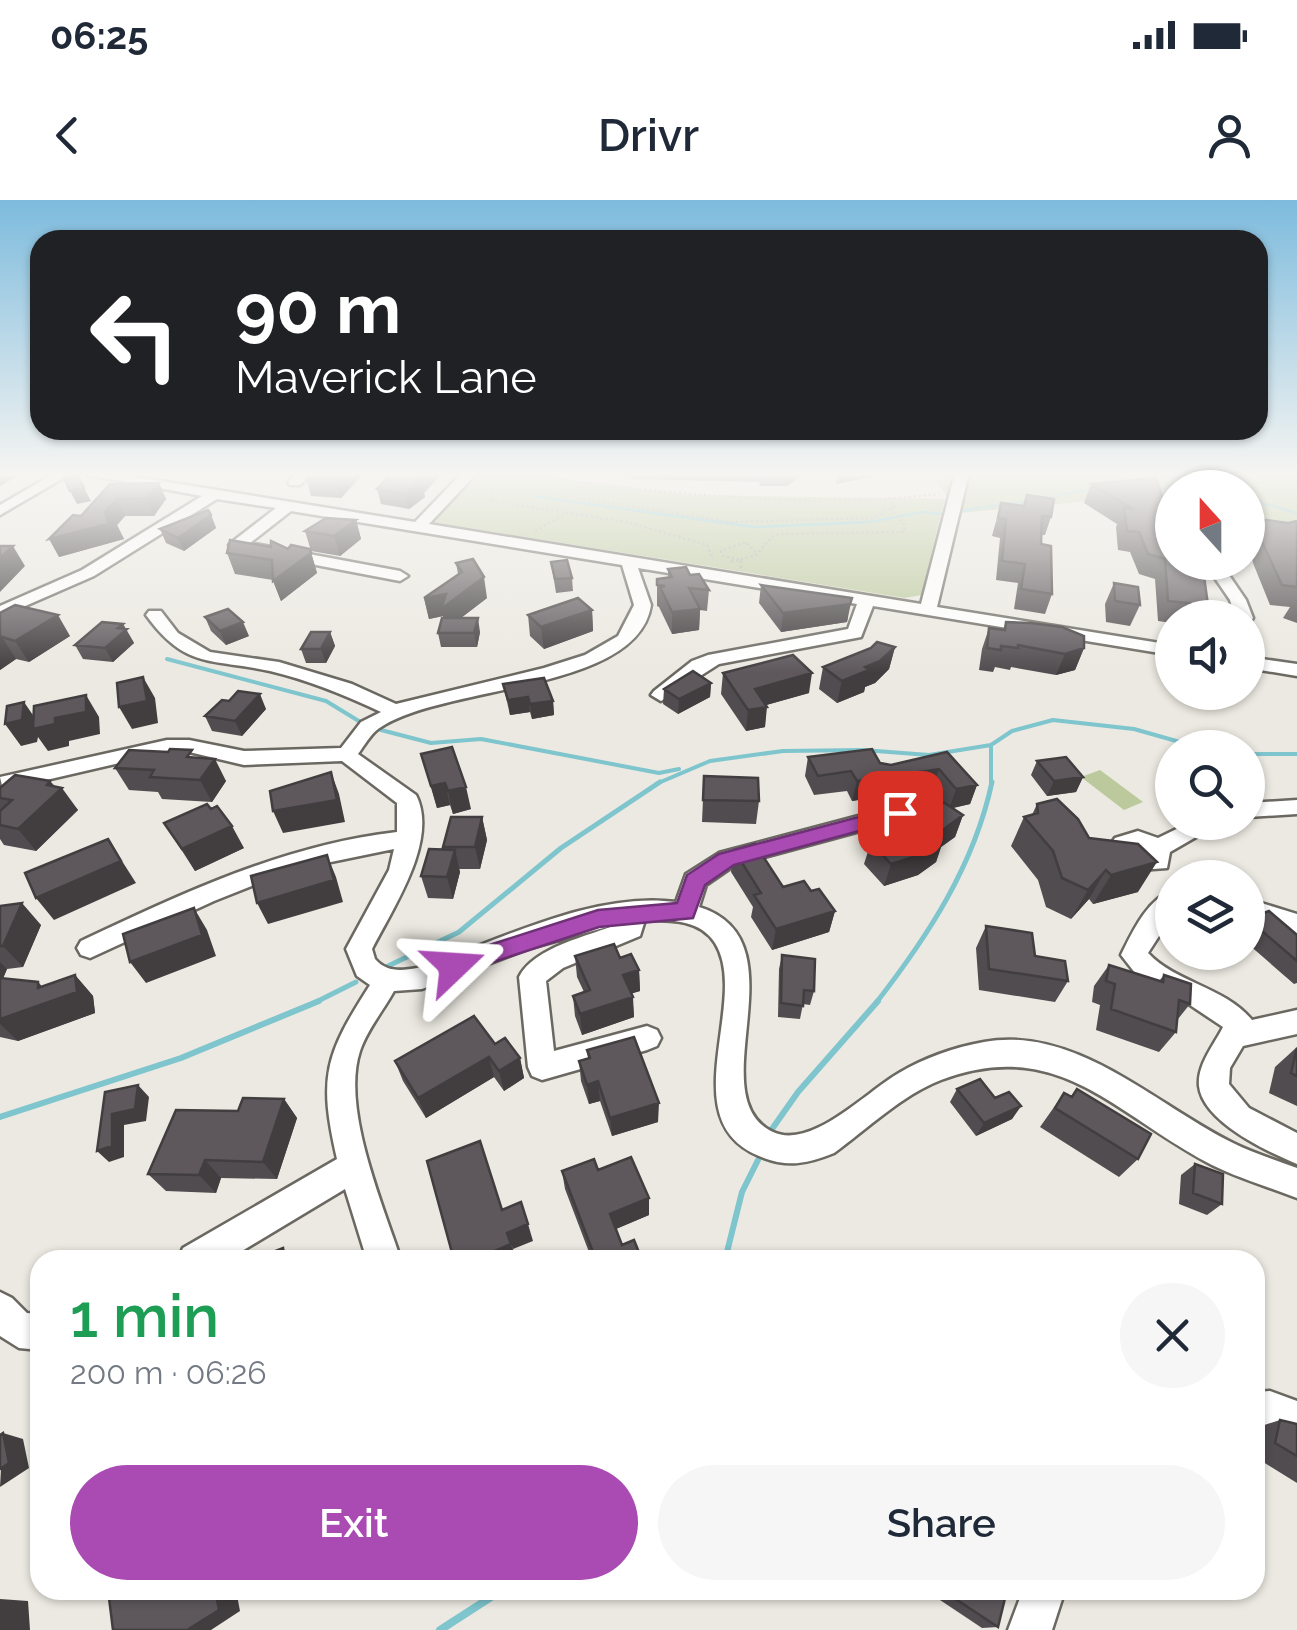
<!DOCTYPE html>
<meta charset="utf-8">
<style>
:root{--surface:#fff;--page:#f6f6f7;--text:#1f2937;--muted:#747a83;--accent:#aa4bb4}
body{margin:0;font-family:Raleway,sans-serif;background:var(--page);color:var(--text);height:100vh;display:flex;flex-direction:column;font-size:38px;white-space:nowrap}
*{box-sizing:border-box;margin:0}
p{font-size:32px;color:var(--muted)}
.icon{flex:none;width:55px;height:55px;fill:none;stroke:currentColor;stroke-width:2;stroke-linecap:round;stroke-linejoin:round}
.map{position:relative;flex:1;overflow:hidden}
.sheet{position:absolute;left:30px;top:1050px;width:1235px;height:350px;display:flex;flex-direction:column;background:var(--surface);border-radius:30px;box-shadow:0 2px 8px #0004}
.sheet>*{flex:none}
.banner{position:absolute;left:30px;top:30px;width:1238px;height:210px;border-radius:30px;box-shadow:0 2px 8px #0004;background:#202124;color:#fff;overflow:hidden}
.needle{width:65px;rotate:339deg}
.buttons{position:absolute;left:1155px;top:270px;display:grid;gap:20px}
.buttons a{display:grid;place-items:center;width:110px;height:110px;border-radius:50%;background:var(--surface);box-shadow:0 2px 8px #0004;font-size:50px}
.pin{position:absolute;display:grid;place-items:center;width:85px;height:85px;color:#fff;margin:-42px;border-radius:20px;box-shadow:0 5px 15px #0006}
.me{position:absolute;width:110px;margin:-55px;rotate:70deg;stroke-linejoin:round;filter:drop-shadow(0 0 8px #0008)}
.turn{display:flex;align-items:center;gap:35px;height:210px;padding:0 40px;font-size:45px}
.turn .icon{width:130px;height:130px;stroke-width:2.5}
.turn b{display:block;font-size:70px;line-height:85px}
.round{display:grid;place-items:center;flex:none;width:105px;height:105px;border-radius:52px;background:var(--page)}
.summary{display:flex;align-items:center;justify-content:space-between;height:170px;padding:0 40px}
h1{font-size:60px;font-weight:600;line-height:75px;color:#1e9e55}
.button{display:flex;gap:20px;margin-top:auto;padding:20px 40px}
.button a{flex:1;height:115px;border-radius:60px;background:var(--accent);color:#fff;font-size:40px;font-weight:600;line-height:115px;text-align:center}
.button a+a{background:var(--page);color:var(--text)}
.status{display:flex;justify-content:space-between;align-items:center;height:70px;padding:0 50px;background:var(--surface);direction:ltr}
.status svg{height:28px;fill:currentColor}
header{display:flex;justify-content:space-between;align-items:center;height:130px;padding:0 40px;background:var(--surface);font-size:45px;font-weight:600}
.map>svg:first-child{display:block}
</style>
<div class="status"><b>06:25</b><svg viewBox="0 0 49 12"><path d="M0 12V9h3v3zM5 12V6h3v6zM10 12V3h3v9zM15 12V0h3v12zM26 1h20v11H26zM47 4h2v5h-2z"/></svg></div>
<header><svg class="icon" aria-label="back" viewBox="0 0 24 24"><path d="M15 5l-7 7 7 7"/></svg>Drivr<svg class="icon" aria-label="person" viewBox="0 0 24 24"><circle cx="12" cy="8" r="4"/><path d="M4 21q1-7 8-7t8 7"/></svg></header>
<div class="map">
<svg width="1297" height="1430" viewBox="0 0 1297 1430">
<rect width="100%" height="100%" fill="#ebe9e1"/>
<path fill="#bbc99d" d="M478 273H514L687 295 945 299 921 395 905 398 432 322Z
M941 273H1297V330L1248 313V288H1172V293L961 313 936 282Z
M1100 570 1143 602 1124 610 1081 577Z"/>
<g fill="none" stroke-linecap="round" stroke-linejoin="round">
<path stroke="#7ec5cd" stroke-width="2.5" d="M1151 282 1203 288
M532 296 754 327 869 322 923 312 943 314
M1043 298 1096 288
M1248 299 1297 313
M961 311 1027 301"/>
<path stroke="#7ec5cd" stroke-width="4" d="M167 459 326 501 362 523
M381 530 431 543 481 539 659 573 679 569
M991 545V584
M1248 554H1297
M656 584 710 561 783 551 863 550 929 555 991 545 1012 531 1053 520 1134 529 1201 548"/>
<path stroke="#7ec5cd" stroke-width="5" d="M386 767 459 732 561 648 660 582
M314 803 356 782
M876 803C928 736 974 666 992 582"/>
<path stroke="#7ec5cd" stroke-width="6" d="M0 917 181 858 319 801
M772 929 798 892 878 801
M725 1060 742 992 758 960"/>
<path stroke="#7ec5cd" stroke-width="8" d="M440 1430 502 1390"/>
<g stroke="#6a6861" stroke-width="5">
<path id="minor" d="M55 273H72L0 315V305Z
M79 273H112L415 322 462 273H477L429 324 921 404 955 273H969L937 407 1172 445V455L873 406 861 437 719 464 661 501 651 495 654 491 692 461 708 455 848 429 857 404 638 368 651 405C638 493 441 484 378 529 370 535 364 546 358 554L416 595C439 640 393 708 372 749L375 759C386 772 401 771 417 768 436 764 456 754 475 747 535 724 610 693 676 702L686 674 719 653 900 605 911 613 908 618 735 665 706 685 699 707C806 740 697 896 773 932 812 950 867 891 899 873 924 858 956 847 984 842 1076 825 1157 906 1233 943 1253 953 1276 960 1297 968V998C1269 987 1238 978 1212 965 1115 915 1059 835 941 880 902 895 867 929 834 953 807 964 787 968 759 956 671 920 751 800 715 743 700 719 669 720 645 720L640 736 563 768 546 781 554 851 647 826 657 830 661 838 657 846 647 850 542 880 532 876 528 867 519 777C534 747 589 736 618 724L530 748 422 789 394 791C383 811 367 830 360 851 341 908 383 1005 401 1060H367L345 989 227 1060H178L183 1048 337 959C318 877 325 855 370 785L357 776 346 749 389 670 394 649 292 670 214 701 90 758 81 755 77 748 81 741C183 693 284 645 397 632V603L342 561 244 565 189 552H167L3 590 0 577 167 540H189L244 551 341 548 361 522 381 512C345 495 308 480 270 471 211 458 186 470 146 415L149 411H161L178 433 210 452 279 462 352 484 396 504 544 468 585 455 618 436 634 405 622 365 291 311 250 343 400 371 408 376 400 381 237 350 229 345 232 342 276 308 217 299 94 376 0 417V406L82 370 202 296Z
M297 273H312L300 285H290L288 282Z
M1204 362H1220L1246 400 1253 418 1250 422 1248 418H1235L1230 400Z
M1248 457 1297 464V476L1248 468Z
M1297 600V614L1248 617V603Z
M1191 622H1222L1170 652 1167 668 1139 670 1114 654 1111 644 1115 638 1138 631 1158 638Z
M1172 691V716L1148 753C1176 783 1225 787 1252 820L1297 810V834L1243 846 1230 868 1229 884 1249 908 1297 933V964C1268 952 1203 922 1199 886 1197 865 1214 845 1223 827L1184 801 1143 783 1121 755C1132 733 1147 699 1172 691Z
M1248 699 1297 714V734L1248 717Z
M0 1092 12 1098 27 1113 40 1114V1150L19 1148 0 1136Z
M1270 1191 1297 1201V1239L1270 1229 1255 1230V1192Z
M1023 1390H1065L1052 1430H1008Z"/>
</g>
<path stroke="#afaea7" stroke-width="2.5" stroke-dasharray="2.5 2.5" stroke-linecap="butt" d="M493 273 490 301 627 322 707 345 713 359
M505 273C644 289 799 312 939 294
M553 294 730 322 874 318 895 306
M535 331 569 312
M731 362 756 355 773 336 780 334 904 332 905 325 893 311 892 300
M741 368V360L723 356 721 351 746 342 757 354"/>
<use href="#minor" fill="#fff" fill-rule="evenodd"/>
</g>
<path fill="#514c4f" d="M364 273 341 298 311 296 306 278Z
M578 273H806L787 286H760L759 282 631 279V276Z
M159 283 166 299 154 316H125L117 325 124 339 59 357 81 316 110 284Z
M1091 284 1167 311 1161 326 1162 322 1182 366 1208 405 1201 418H1172V423L1158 421 1155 379 1139 374 1130 352 1118 350 1116 327 1117 324 1084 303Z
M377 289 424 293 425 297 409 309 381 304Z
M1027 295 1051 317 1045 335H1041V344L1052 394 1045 414 1014 409 1018 383 996 380 1000 338 992 336 1001 303 1023 306Z
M211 315 216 328 184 351 166 343 160 329Z
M1258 319 1288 323 1297 321V423L1283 418 1290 407 1270 405 1253 363 1248 337Z
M356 320 361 339 340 356 311 351 305 331Z
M288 349H310L317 373 281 401 273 380 235 374 227 353Z
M551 362 572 378 573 391 556 393Z
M456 363 487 398 461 418 480 432 477 447H441L438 433 443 416 429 419 424 398 458 374Z
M668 369 690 375 709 390 707 411 700 410 699 430 672 434 659 407 657 406V379L668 378Z
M1114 383 1140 405 1130 426 1106 422 1105 404Z
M761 385 848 417 847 422 781 432 759 403Z
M592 410 593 431 544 449 530 436 528 415Z
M0 413 70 436 29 462 16 459 0 470Z
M205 417 249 436 226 445 211 431Z
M1006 422 1084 448 1075 470 1056 475 1011 467 1010 470 995 467 993 472 979 470 982 449 989 428 1003 430Z
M123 424 134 443 113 462 83 459 75 445Z
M330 432 335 446 326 463H306L301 449Z
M895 447 889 469 875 483 865 487 864 492 837 503 819 489 823 467Z
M723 473 809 493 766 505 765 527 746 531 721 494Z
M711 483 710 497 678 514 663 504 664 489Z
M503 484 553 501 554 515 532 519 530 512 510 515Z
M229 501 266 509 242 536 212 531 205 516Z
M168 552 196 558 226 581 212 602 162 599 158 592 129 590 115 568Z
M947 552 977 585 970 604 952 608 963 615 955 637 941 647 936 662 918 675 884 686 864 664 871 642 885 638 889 626 929 612 946 604 932 588 852 601 847 591 814 595 805 576 808 557 891 565Z
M421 554 471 609 453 614 450 605 437 608Z
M1037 561 1083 577 1076 592 1047 596 1031 575Z
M704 576 759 601 756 624 702 622Z
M50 581 78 610 36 651 4 645 0 639V588Z
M1037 604 1089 638 1138 692 1093 704 1089 699 1071 719 1046 707 1038 680 1011 646 1024 617 1032 615Z
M482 617 487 640 480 669H459L460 672 453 699 428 698 421 676 444 650 443 647Z
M164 623 244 648 195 671Z
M734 650 783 687 811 691 835 711 829 732 772 750 751 717 753 707 731 672Z
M0 706 41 725 23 767 7 769 3 778 38 782 42 787 75 775 93 796 95 813 18 841 0 837Z
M1248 719 1297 735V783L1294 784 1248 744Z
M986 726 1035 756 1068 781 1055 802 979 790 976 748Z
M782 755 814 791 810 805 803 804 800 819 778 817 779 769Z
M575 756 620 758 639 770 640 791 632 793 634 817 582 835 575 816 573 796 584 792 577 777Z
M1109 765 1159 781 1164 775 1190 804 1178 819 1176 832 1159 852 1096 830 1100 805 1092 802 1094 786Z
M495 844 520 858 524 878 504 891 494 877 426 918 403 881 395 861Z
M1297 847V906L1269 893 1275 867Z
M587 850 658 922 612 936 600 901 589 904 581 881 579 861 588 859Z
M957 889 995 898 1021 906 1012 919 976 936 950 902Z
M1077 889 1138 959 1119 977 1040 927 1064 893 1071 896Z
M284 899 297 918 277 979 221 978 216 993 166 991 148 974 238 911Z
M1195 964 1222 1004 1207 1015 1179 1004 1181 975Z
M598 970 649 998V1015L616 1029 622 1045 642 1060H592L565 989 562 971Z
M1280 1220 1297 1224V1283L1255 1257V1228Z
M925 1390H1007L998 1427 982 1428Z"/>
<path fill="#423e40" d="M0 273H23L0 286Z
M343 273H364L341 298 336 281Z
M425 273H443L424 293 425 297 409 309 405 294Z
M789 273H806L787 286Z
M838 273H892L836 284Z
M159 283 166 299 154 316 147 298Z
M84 288 91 301 77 304 70 291Z
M117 299 125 316 117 325 124 339 59 357 49 339 105 312Z
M211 315 216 328 184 351 178 338Z
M356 320 361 339 340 356 334 336Z
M13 346 25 366 0 392V358Z
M310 349 317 373 281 401 273 381Z
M484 377 487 398 445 430 443 416 429 419 424 398Z
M852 398 847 422 781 432 783 413Z
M700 409 699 430 672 434V412Z
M592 410 593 431 544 449 541 427Z
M58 415 70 436 29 462 15 441Z
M478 418 480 432 477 447 474 433Z
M243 422 249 436 226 445 220 431Z
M123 424 134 443 113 462 105 448 118 428Z
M330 432 335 446 326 463 321 449Z
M2 437 16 459 0 470V439Z
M895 447 889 469 875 483 865 487 864 492 837 503 842 481Z
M1084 448 1075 470 1056 475 1065 454Z
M812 473 809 493 752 509 755 489Z
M143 477 155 498 158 523 132 529 119 507Z
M711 483 710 497 678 514 679 499Z
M260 494 266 509 242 536 235 521Z
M86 495 99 517 100 534 69 541V546L48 551 38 537 37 542 21 546 5 524 24 502 39 524 55 518Z
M528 497 530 512 510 515 508 500Z
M553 501 554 515 532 519 530 504Z
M767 507 765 527 746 531 748 510Z
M215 559 226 581 212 602 200 580Z
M939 569 932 588 852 601 857 581Z
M331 572 339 594 345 622 283 633 273 611Z
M1083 577 1076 592 1047 596 1054 581Z
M50 581 58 592 62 588 78 610 36 651 18 629Z
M445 583 450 605 437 608 431 586Z
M977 585 970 604 949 609 956 589Z
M466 587 471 609 453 614 448 591Z
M963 615 955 637 941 647 936 662 918 675 884 686 891 664 936 635Z
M482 617 487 640 480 669 475 647Z
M232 626 244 648 195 671 182 649Z
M108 639 136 683 54 720 36 698Z
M455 650 460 672 453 699 447 677Z
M327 655 336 677 343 702 268 724 257 703Z
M1157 662 1138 692 1093 704 1111 675Z
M1106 670 1089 699 1071 719 1088 690Z
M22 703 41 725 23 767 3 746Z
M194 708 207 730 216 756 146 783 130 762Z
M835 711 829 732 772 750 776 729Z
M0 762 7 769 0 786Z
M639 770 640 791 624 796 623 775Z
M75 775 93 796 95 813 18 841 0 824V819L38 788V782L54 800Z
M633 797 634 817 582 835 580 814Z
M489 857 494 877 426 918 418 898Z
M520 858 524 878 504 891 499 871Z
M598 881 600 901 589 904 587 885Z
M138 885 149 897 146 921 124 925V957L109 962 97 951 112 914Z
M284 899 297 918 277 979 263 962Z
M659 903 658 922 612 936 610 918Z
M1021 906 1012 919 976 936 984 923Z
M205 960 221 978 216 993 199 975Z
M649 998V1015L611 1031 610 1014Z
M528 1024 533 1041 513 1049 507 1033Z
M511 1044 517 1060H474Z
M283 1048 294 1060H284Z
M3 1233 23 1239 29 1268 0 1287Z
M215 1390H236L240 1411 211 1430H187Z
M0 1399 28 1401 30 1430H0Z"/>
<path fill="#5e585c" stroke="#423e40" stroke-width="2.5" d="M311 273H343L336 281 306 278Z
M392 273H425L417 281 422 282 405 294 377 289Z
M78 275 84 288 70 291 64 278Z
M1156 278 1167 311H1158L1163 339 1162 322 1169 321 1172 333V362H1181L1182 366 1203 369 1208 405 1168 401 1165 359 1148 354 1139 332 1127 331 1124 308 1133 309 1091 284Z
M159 283 147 298 117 299 105 312 108 321 116 322 49 339 73 315 81 316 110 284Z
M1027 295 1054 299 1051 317 1042 316 1041 344 1051 346 1052 394 1021 389 1025 364 1002 361 1006 319 998 318 1001 303 1024 306Z
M208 310 211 315 178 338 160 329Z
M326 318 356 320 334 336 305 331Z
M1258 319 1288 323 1297 321V387L1282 385 1263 344Z
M230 340 271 347V341L288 349 291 345 310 349 311 353 273 381 272 360 227 353Z
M0 346H13L0 358Z
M473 359 484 377 441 409 446 394 424 398 462 372 456 363Z
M567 360 572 378 555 379 551 362Z
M686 367 690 375 699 374 709 390 689 388 700 409 672 412 660 387 665 386 657 385V379L672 377 668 369Z
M1114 383 1138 387 1140 405 1115 401Z
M761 385 852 398 850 404 783 413Z
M578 398 592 410 541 427 528 415Z
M15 405 58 415 15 441 2 437 0 439V413Z
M228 409 243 422 220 431 205 417Z
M442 418H478L474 433H438Z
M102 422 123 424 118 428 127 429 105 448 75 445Z
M1006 422 1031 423 1062 427 1084 436V448L1065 454 1018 445V448L1001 446V450L987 448 989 428 1005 430Z
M311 432H330L321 449H301Z
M877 442 895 447 880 461 865 467 869 470 842 481 823 467 871 448Z
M793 455 812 473 755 489 767 507 748 510 723 473Z
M693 471 711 483 679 499 664 489Z
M143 477 147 501 119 507 117 483Z
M544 478 553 501 530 504 528 497 508 500 503 484Z
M238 491 260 494 235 521 205 516 222 500 229 501Z
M86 495V512L55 518V524L33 529 34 506Z
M24 502 22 520 5 524 7 506Z
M452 547 466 587 448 591 445 583 431 586 421 554Z
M170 549 192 550 187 557 215 559 200 580 150 577 154 570 115 568 129 550 168 552Z
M872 549 880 563 891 565 947 552 977 585 956 589 939 569 857 581 851 571 818 576 808 557Z
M1066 557 1083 577 1054 581 1037 561Z
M331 572 337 600 273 611 270 591Z
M15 575 50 581 47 585 62 588 18 629 0 625V611L12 600 0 598V588Z
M704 576 758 578 759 601 703 600Z
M1057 599 1078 619 1089 638 1138 644 1157 662 1111 675 1106 670 1088 690 1062 678 1053 651 1024 617 1038 613 1037 604Z
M943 602 963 615 936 635 944 640 926 653 891 664 871 642 896 634 889 626 918 605 929 612Z
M207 604 211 609 217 606 232 626 182 649 164 623Z
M451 617H482L475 647H443Z
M108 639 121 661 36 698 25 673Z
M755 644 783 687 804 681 811 691 819 689 835 711 776 729 754 695 761 693 734 650Z
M429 649 455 650 447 677 421 676Z
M327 655 334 680 257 703 251 676Z
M22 703 3 746H0V706Z
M194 708 202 735 130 762 123 734Z
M1269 711 1297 735V761L1248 719Z
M986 726 1032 733 1035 756 1065 761 1068 781 989 769Z
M614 744 620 758 631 754 639 770 623 775 633 797 580 814 573 796 590 790 575 756Z
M782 755 815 759 814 791 804 790 803 806 781 803Z
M1109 765 1163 782 1164 775 1191 784 1190 804 1179 800 1176 832 1111 809 1115 784 1106 781Z
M75 775 77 792 0 819V778L38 782V788Z
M474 816 495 844 505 838 520 858 499 871 489 857 418 898 395 861Z
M634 837 659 903 610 918 598 881 587 885 579 861 590 858 587 850Z
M1297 848V876L1291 873Z
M980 879 995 898 1009 892 1021 906 984 923 957 889Z
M138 885 135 909 112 914V946L97 951 105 892Z
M1077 889 1151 934 1138 959 1055 908 1064 893 1072 897Z
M243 898 284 899 263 962 205 960 199 975 148 974 176 910 238 911Z
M480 941 502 1010 521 1002 528 1024 507 1033 511 1044 474 1060H454L427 961Z
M631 957 649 998 610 1014 622 1045 634 1040 642 1060H596L562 971 594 959 598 970Z
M1195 964 1223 974 1222 1004 1193 993Z
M283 1048 284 1060H252Z
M243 1053 244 1060H225Z
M1280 1220 1297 1224V1256L1275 1243Z
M3 1233 9 1263 0 1269V1235Z
M108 1390H215L219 1410 187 1430H113Z
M942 1390H1007L998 1427Z"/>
<linearGradient id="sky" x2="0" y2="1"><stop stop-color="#7dbbdd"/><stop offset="0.58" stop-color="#f6f5f2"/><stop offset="1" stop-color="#f6f5f2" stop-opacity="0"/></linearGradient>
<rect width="1297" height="473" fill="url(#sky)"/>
<path fill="#aa4bb4" stroke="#6e3175" stroke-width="2.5" d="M900 606 910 613 907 618 734 665 705 685 693 718 599 727 454 775 446 772 442 766 446 759 598 710 677 703 687 675 719 654Z"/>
</svg>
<div class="buttons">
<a><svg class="needle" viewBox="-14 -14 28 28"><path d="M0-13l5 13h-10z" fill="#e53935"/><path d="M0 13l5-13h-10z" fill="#747a83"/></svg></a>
<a><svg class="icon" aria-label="sound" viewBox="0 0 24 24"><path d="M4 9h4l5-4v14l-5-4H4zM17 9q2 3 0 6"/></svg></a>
<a><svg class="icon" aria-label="search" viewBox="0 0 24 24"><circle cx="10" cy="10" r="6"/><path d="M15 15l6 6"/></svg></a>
<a><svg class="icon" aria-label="layers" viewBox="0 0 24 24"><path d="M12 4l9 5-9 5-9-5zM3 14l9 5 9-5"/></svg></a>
</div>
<div class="pin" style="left:900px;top:613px;background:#d93025"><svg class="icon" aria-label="arrive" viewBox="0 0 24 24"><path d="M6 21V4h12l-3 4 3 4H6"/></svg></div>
<svg class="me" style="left:454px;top:766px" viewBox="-20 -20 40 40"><path d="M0-17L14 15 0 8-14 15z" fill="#aa4bb4" stroke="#fff" stroke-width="4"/></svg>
<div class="banner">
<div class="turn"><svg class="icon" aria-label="left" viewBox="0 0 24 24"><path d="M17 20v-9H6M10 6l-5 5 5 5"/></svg><div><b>90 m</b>Maverick Lane</div></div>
</div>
<section class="sheet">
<div class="summary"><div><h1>1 min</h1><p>200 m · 06:26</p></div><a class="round"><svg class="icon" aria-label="close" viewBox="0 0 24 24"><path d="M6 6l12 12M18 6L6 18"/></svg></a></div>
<div class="button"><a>Exit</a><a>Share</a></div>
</section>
</div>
